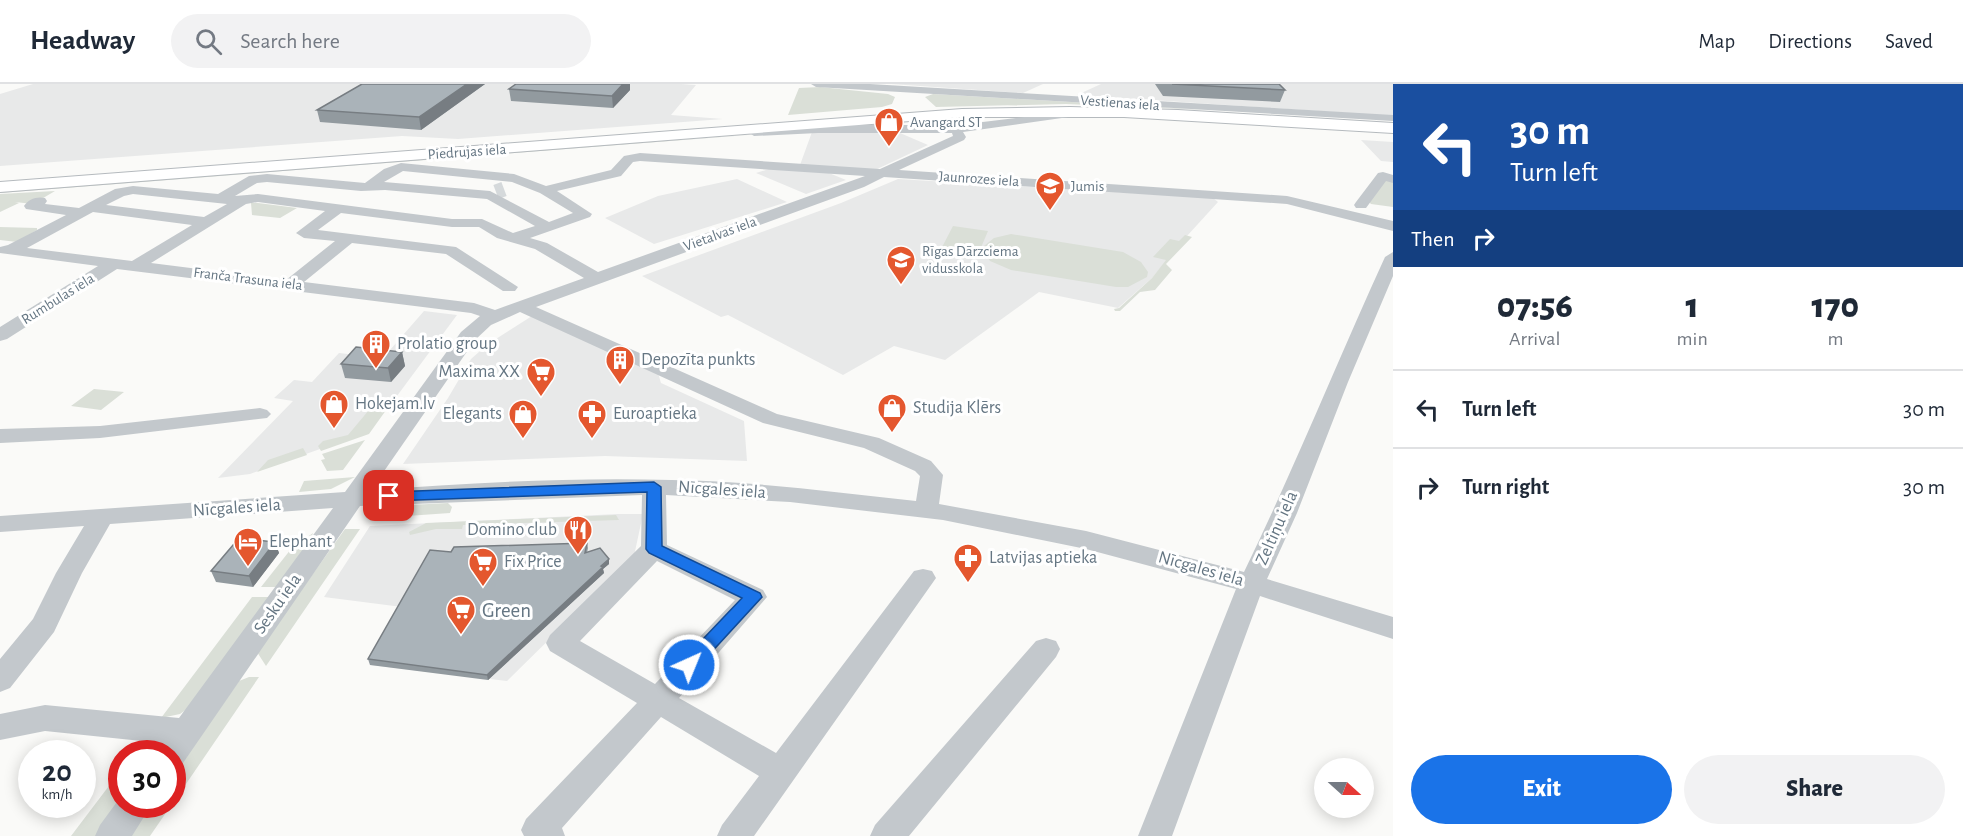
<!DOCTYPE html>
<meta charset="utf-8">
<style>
:root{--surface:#fff;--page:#f2f2f3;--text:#1f2937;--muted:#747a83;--line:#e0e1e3;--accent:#1a73e8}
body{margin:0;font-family:"Alegreya Sans",sans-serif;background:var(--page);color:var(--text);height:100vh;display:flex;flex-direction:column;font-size:22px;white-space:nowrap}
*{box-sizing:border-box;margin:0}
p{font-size:20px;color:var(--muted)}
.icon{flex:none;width:33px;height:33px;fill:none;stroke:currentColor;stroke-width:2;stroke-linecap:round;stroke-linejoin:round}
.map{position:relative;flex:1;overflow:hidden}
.drawer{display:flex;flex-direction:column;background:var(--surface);width:570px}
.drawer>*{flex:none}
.hud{background:#1a4fa0;color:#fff;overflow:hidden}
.needle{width:39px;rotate:111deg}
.fabs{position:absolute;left:1314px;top:674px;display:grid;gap:12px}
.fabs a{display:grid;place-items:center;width:60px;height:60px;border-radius:50%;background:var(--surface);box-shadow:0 3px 15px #0003;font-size:30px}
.speed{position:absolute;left:18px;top:656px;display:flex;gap:12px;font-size:30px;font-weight:700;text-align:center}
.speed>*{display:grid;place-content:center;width:78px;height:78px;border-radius:50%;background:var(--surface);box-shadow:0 3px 15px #0003;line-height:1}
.speed small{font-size:15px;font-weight:400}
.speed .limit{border:9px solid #d22;background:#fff;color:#111}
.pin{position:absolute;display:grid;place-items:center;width:51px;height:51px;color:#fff;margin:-26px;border-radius:12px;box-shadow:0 3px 9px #0006}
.me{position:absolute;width:66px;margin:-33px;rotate:44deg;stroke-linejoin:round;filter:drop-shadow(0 0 4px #0008)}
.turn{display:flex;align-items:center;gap:21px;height:126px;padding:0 18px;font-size:27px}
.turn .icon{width:78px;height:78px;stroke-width:2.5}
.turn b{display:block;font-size:42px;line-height:51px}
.then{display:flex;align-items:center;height:57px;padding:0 18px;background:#0003;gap:12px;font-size:22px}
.eta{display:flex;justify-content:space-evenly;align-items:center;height:102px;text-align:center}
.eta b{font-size:36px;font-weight:800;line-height:42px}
.cta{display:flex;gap:12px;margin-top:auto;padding:12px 18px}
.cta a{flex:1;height:69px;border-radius:36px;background:var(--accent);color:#fff;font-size:24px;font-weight:800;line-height:69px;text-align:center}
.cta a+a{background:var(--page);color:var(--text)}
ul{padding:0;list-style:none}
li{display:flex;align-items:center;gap:18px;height:78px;padding:0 18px;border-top:2px solid var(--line)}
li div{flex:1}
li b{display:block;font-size:22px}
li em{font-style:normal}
header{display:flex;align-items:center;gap:36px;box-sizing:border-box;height:84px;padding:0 30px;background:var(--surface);border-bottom:2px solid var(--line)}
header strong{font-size:28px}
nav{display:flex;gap:33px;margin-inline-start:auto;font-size:21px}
.search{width:420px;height:54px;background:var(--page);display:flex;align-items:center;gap:15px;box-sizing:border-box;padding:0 21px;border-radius:33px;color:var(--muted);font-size:22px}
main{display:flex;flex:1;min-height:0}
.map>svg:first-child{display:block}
</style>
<header>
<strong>Headway</strong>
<div class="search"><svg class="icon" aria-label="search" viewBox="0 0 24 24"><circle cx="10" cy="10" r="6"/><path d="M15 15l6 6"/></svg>Search here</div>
<nav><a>Map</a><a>Directions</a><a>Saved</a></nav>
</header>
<main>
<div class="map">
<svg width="1393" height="752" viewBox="0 0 1393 752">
<rect width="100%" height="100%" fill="#fafaf8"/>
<path fill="#e8e9e9" d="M33 0H681L696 1 671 31 723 35 458 55 402 52 0 82V10Z
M891 0H1043L1023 9Z
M1101 0H1393V32L1077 11Z
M812 48 900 49 928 61 873 87 800 81Z
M1361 56 1393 58V78L1381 77Z
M769 85 829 89 846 96 806 110 756 89Z
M737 95 787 118 654 160 605 134 658 112Z
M898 95 1213 114 1218 118 1187 152 1152 194 1118 224 1039 208 945 276 894 262 843 291 728 231 721 233 642 192 841 119Z
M424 227 457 231 394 316 365 349 250 390 218 394 293 317 274 314 294 296 312 298 339 269 383 274Z
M532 232 657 286 661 299 744 337 747 377 605 372 403 380 448 314 471 275 488 260Z
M618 430H643L634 472 507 597 370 581 402 523 324 513 370 442Z"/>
<path fill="#dadfd7" d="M820 3 888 10 895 13 892 20 882 23 788 31 799 4Z
M933 10 1209 26 1066 20 936 23 925 13Z
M773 49 0 109V105Z
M1384 96 1393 97V123L1371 120 1369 118Z
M55 107 33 120 15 118 19 119 0 128V120L13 118 0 120V110Z
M251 119H258L297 124 280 134 252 131Z
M953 142 988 147 977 173 940 167Z
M0 143 37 144V146L17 158 0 156Z
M1011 150 1123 168 1141 178 1148 188 1147 193 1128 203H1116L1011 186 990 177 983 167 984 162 994 154Z
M1185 151 1192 153 1166 180 1172 186 1155 206 1140 208 1120 227H1115L1114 225 1119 224 1152 194 1166 176 1153 173 1170 155 1179 157Z
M94 305 124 308 101 326 71 322Z
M374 320 389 322 369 350 321 367 318 362 323 357 348 351Z
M365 356 343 386 327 387 321 376 325 375 322 370Z
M303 364 307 371 257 388 268 376Z
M355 393 331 405 299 408 304 397Z
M448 419 452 423 450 429 407 432 410 421Z
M616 431 619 436 463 441 462 445H436L410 451 409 448 426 439Z
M345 445H360L266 582 257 568Z
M313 449 309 459 277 503H261L291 465Z
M252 513H270L187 625 180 630 161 634Z
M249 593H259L173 719V691L239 597Z
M121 686V717L96 752H71Z
M152 720H172L150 752H130Z"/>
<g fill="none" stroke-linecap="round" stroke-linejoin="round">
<path stroke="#d5d9db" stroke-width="15" stroke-dasharray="15 8" stroke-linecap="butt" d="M496 108 504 105"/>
<g stroke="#b5babe" stroke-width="2">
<path id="major" d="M1070 23 1178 26 1393 39V49L1124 33H962L0 108V98L962 25Z"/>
</g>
<path fill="#c3c8cc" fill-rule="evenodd" d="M811 0H870L1393 31V37L816 3Z
M1065 28 1069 29V33L963 48 966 53 964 56 899 86 1287 112 1393 137V147L1287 120 884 93 864 103 536 223 777 330 879 354 931 377 943 391 939 420 1086 447 1244 488C1294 385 1337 278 1385 173L1393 168V192L1348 298 1297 429 1267 495 1393 533V555L1260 512 1172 752H1138L1236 505 1086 465 943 436 790 418 666 411 667 461 763 506 767 513 679 614 776 669 914 487 923 485 932 487 936 494 754 752H717L722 741 759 692 661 633 562 744 565 752H524L521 746 526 735 637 619 550 567 546 559 550 551 641 462 642 411 360 422 183 679 172 683V669H156L161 659 45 647 0 656V630L45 621 179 634 333 424 110 440 82 489 54 548 10 604 0 608V575L33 535 56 489 84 442 0 448V432L345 408 461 248 480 232 471 229 117 185 7 255 0 257V243L98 182 0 169V163L8 161 66 131 26 125 24 122C28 115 37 112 45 114L47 117 45 120 79 124 115 105 133 102 218 110 249 92 267 90 365 99 384 85 401 79 514 90 546 102 611 86 624 72 640 69 880 85 953 52 952 49H818L754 52 748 48 754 44 818 41H942L930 32 936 29 958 41ZM640 77 865 92 598 188 547 159 530 154 590 133 592 130 557 107 621 92 633 78ZM403 87 512 98 540 109 573 129 549 138 490 107 384 98ZM267 98 361 107 385 106 487 115 535 142 513 149 482 135H452L258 110 235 112 257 99ZM133 110 227 120 204 133 106 121 124 112ZM258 118 325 127 296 149 304 154 335 157 286 196 151 179 246 120ZM93 128 192 141 132 177 27 164ZM341 129 452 143H479L497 154 535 165 584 194 495 226 474 219 304 198 352 159 446 170 503 207H515L518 203 456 163 318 146ZM520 228 763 339 864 364 915 387 920 392 916 417C834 408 753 397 671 396 572 393 470 399 371 406L475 256 491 241ZM657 477 735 516 655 600 580 557Z
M1383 88 1393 91V99L1386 97 1366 124H1356L1354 121 1356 118 1378 89Z
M260 324 267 326 271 330 267 334 100 354 0 359V345L100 342Z
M1046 554 1056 557 1060 565 1056 573 909 752H870L875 741 1036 557Z
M122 711V720H152L132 752H95L100 741Z"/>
<use href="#major" fill="#fff" fill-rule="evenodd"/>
</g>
<path fill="#929a9f" d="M362 0H485L421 46 320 38 317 26Z
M516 0H630V6L613 24 511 17 509 5Z
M1155 0H1279L1285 6 1280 18 1163 12Z
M402 268 405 282 391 298 345 294 341 280Z
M275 458 279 469 253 503 216 498 211 487Z
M587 459 588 464 587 469 609 480 603 485 604 489 488 596 370 581 368 575 451 468Z"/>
<path fill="#777d82" d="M467 0H485L421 46 419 33Z
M623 0H630V6L613 24 612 12Z
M402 268 405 282 391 298 388 284Z
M275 458 279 469 253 503 249 492Z
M609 475V480L603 485 604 489 488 596 487 591Z"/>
<path fill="#aab3b9" stroke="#777d82" stroke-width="1.5" d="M362 0H467L419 33 317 26Z
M516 0H623L612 12 509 5Z
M1172 0H1279L1285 6Z
M356 263 402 268 388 284 341 280Z
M239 454 275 458 249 492 211 487Z
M587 459 585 469 600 464 609 475 601 482 603 483 487 591 368 575 430 466 451 468 454 463Z"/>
<path fill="#1a73e8" stroke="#114b97" stroke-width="1.5" d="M654 398 661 403 662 462 760 509 762 513 695 586 689 588 683 586 680 581 683 576 742 514 649 469 646 465 647 408 389 417 382 412 389 408Z"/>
<defs>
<g id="shop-pin" transform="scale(1.5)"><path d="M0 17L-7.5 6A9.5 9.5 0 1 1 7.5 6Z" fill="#e4572e" stroke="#fff"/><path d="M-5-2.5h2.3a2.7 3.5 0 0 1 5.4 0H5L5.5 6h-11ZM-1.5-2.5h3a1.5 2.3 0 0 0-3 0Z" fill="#fff"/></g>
<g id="school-pin" transform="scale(1.5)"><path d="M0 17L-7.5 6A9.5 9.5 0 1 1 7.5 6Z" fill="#e4572e" stroke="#fff"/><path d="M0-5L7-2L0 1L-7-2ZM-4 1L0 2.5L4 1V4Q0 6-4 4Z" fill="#fff"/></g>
<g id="building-pin" transform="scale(1.5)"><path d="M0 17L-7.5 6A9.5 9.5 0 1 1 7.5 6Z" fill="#e4572e" stroke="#fff"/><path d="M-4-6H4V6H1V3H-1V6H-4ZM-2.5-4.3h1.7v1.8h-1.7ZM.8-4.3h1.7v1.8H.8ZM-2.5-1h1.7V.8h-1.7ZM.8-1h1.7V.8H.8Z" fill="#fff"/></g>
<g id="supermarket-pin" transform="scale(1.5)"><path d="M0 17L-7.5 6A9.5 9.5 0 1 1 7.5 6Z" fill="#e4572e" stroke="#fff"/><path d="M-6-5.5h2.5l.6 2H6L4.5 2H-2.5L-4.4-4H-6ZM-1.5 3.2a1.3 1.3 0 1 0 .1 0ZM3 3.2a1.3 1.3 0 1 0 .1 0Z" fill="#fff"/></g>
<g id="pharmacy-pin" transform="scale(1.5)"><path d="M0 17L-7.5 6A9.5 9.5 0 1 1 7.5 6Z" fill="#e4572e" stroke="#fff"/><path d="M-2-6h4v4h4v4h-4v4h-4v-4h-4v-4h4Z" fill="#fff"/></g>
<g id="restaurant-pin" transform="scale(1.5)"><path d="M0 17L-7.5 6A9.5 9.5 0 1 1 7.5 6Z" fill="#e4572e" stroke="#fff"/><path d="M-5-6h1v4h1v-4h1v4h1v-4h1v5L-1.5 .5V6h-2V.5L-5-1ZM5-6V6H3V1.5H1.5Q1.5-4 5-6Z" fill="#fff"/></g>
<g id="hotel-pin" transform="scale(1.5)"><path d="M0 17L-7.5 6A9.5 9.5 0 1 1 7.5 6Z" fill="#e4572e" stroke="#fff"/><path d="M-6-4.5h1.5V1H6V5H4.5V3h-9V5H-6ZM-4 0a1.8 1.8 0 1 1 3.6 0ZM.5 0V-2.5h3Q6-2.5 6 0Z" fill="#fff"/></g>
</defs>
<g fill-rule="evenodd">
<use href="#shop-pin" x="889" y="38"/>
<use href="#school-pin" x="1050" y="102"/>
<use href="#school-pin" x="901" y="176"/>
<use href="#building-pin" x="376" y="260"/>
<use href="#building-pin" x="620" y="276"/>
<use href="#supermarket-pin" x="541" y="288"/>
<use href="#shop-pin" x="334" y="320"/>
<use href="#shop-pin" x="892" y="324"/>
<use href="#shop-pin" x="523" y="330"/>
<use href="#pharmacy-pin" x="592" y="330"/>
<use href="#restaurant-pin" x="578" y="446"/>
<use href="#hotel-pin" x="248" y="458"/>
<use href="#pharmacy-pin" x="968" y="474"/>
<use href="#supermarket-pin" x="483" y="478"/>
<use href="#supermarket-pin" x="461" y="526"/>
</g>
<g text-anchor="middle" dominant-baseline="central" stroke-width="6" stroke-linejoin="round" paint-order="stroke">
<g font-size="15" fill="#657683" stroke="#fff">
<text transform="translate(1120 19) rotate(4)">Vestienas iela</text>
<text transform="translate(467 68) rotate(-4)">Piedrujas iela</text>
<text transform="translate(979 95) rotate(4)">Jaunrozes iela</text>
<text transform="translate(720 150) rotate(-20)">Vietalvas iela</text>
<text transform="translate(248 195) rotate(7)">Franča Trasuna iela</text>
<text transform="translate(58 215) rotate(-32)">Rumbulas iela</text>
</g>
<g font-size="15" fill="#657683" stroke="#fff" text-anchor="start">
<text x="910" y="38">Avangard ST</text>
<text x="1071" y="102">Jumis</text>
<text x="922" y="167">Rīgas Dārzciema<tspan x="922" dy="17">vidusskola</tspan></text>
</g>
<g font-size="18" fill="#657683" stroke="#fff" text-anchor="start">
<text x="397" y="260">Prolatio group</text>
<text x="641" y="276">Depozīta punkts</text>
<text x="520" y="288" text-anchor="end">Maxima XX</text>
<text x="355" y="320">Hokejam.lv</text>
<text x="913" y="324">Studija Klērs</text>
<text x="502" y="330" text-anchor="end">Elegants</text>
<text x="613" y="330">Euroaptieka</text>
<text x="557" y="446" text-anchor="end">Domino club</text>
<text x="269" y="458">Elephant</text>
<text x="989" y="474">Latvijas aptieka</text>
<text x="504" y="478">Fix Price</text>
</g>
<g font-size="18" fill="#657683" stroke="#fff">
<text transform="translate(722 406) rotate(4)">Nīcgales iela</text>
<text transform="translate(237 424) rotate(-4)">Nīcgales iela</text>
<text transform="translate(1277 444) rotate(-66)">Zeltiņu iela</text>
<text transform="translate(1201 485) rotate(16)">Nīcgales iela</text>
<text transform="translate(278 520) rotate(-55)">Sesku iela</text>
</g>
<g font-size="21" fill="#657683" stroke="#fff" text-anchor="start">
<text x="482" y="526">Green</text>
</g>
</g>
</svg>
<div class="fabs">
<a><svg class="needle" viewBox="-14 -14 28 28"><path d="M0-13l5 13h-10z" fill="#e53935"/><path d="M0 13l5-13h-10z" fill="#747a83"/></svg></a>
</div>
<div class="speed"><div>20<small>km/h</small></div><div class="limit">30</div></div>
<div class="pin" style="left:389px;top:412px;background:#d93025"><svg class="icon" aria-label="arrive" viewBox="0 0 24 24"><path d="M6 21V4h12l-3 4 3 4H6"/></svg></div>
<svg class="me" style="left:689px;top:581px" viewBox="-20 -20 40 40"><circle r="17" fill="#1a73e8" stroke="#fff" stroke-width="3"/><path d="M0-11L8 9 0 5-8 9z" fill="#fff"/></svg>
</div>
<section class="drawer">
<div class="hud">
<div class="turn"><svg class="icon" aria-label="left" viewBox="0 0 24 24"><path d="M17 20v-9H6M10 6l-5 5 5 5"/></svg><div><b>30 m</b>Turn left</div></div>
<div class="then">Then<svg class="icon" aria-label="right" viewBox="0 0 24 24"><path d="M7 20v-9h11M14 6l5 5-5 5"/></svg></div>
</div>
<div class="eta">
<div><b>07:56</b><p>Arrival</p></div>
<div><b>1</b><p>min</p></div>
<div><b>170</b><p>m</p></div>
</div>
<ul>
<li><svg class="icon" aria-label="left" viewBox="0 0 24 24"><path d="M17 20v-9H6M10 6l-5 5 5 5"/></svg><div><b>Turn left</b></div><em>30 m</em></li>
<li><svg class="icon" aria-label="right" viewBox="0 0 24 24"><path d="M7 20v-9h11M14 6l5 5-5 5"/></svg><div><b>Turn right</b></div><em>30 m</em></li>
</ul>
<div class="cta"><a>Exit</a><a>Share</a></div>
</section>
</main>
